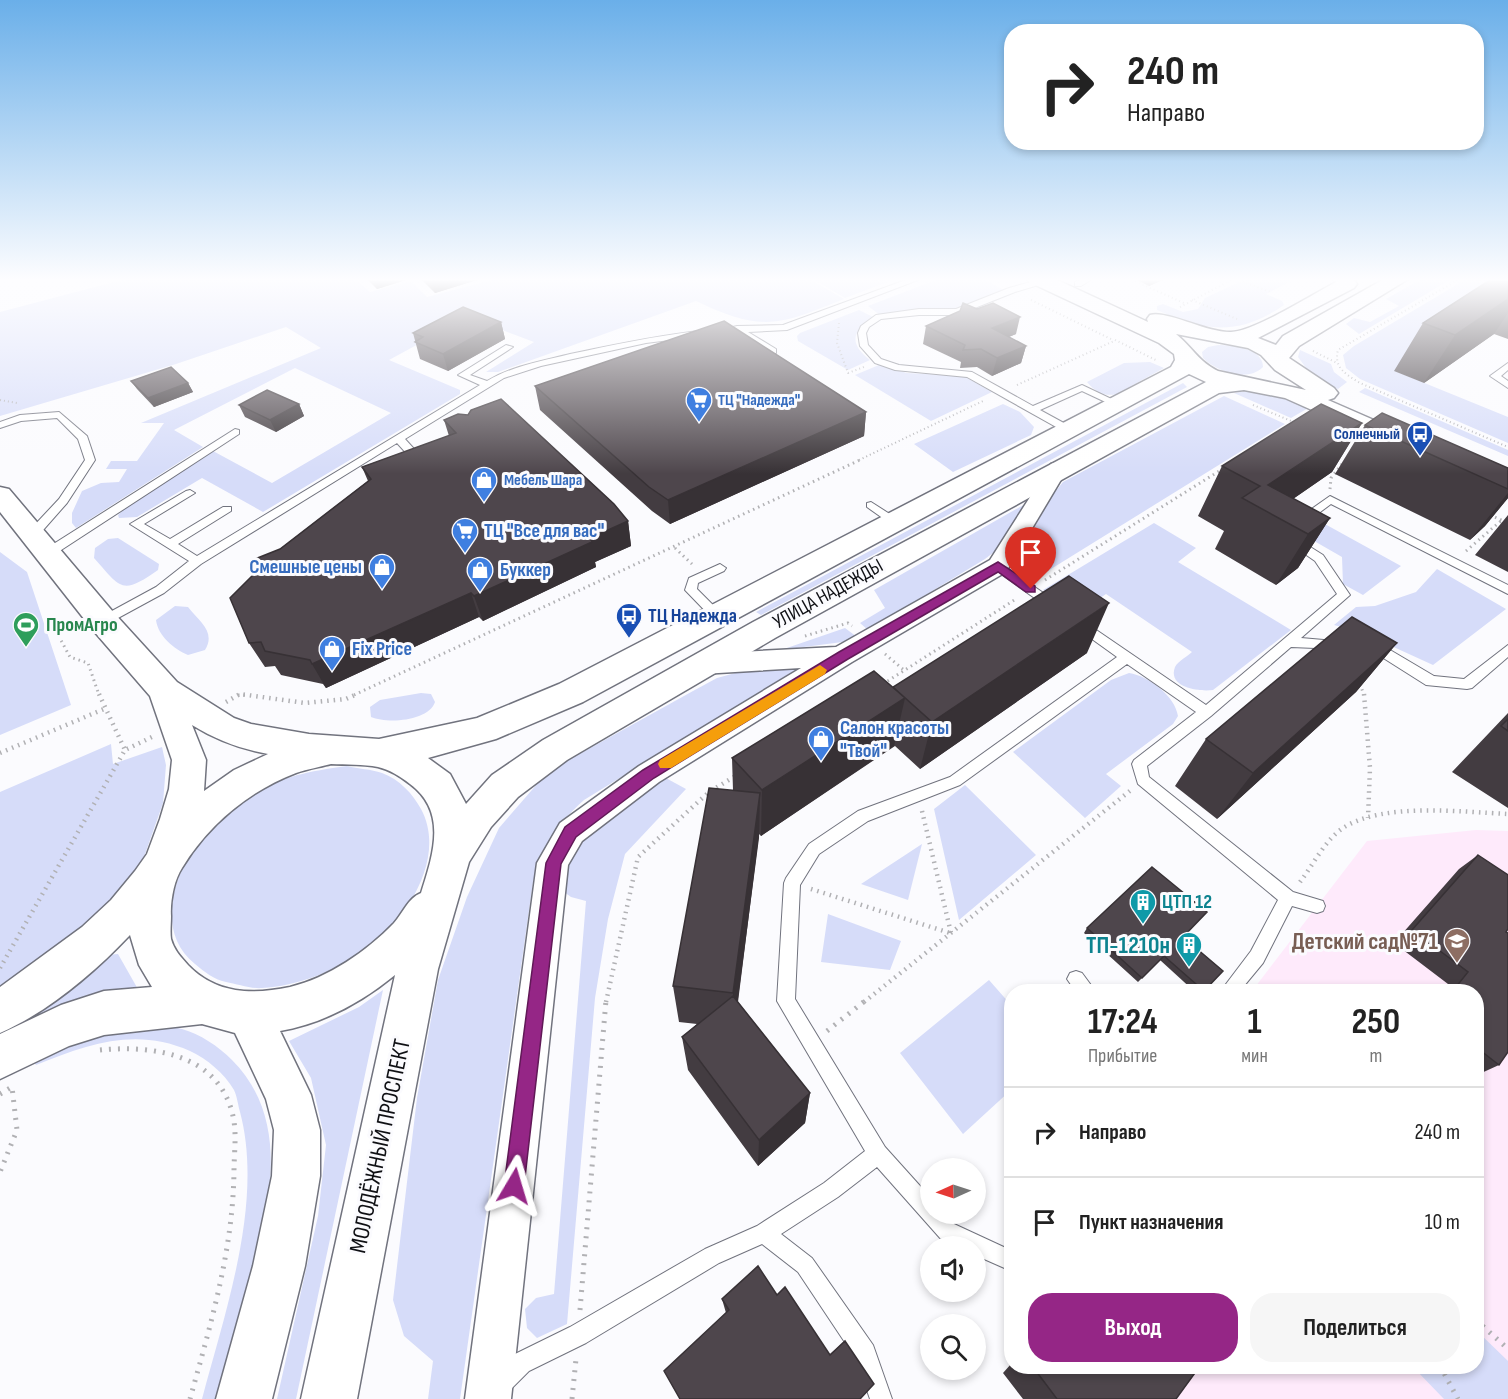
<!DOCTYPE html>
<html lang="ru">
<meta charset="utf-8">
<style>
:root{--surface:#fff;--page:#f6f6f6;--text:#222;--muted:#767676;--line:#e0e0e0;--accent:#952686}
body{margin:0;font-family:"Sofia Sans Condensed",sans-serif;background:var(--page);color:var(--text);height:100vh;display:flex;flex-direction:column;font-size:22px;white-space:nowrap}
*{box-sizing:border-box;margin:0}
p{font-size:20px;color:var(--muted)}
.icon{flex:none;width:33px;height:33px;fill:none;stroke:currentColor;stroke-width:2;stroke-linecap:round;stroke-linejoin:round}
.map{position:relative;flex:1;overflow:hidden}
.panel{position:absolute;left:1004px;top:984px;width:480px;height:390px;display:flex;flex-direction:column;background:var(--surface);border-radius:24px;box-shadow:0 3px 9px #0003}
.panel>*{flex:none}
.guide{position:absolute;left:1004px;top:24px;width:480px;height:126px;border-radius:24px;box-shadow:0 3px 9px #0003;background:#fff;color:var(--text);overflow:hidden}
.needle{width:39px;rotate:267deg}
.tools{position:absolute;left:920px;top:1158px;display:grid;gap:12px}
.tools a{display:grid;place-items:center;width:66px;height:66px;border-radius:50%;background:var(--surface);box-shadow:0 3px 9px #0003;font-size:30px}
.pin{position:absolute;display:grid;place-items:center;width:51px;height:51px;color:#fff;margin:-62px -26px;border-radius:50% 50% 50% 0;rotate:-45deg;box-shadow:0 0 6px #0007}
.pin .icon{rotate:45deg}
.me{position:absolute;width:66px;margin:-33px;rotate:7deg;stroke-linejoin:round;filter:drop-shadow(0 0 4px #0008)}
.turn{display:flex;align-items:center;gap:21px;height:126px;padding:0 24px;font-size:27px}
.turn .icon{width:78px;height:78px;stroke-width:2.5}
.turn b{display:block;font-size:42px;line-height:51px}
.eta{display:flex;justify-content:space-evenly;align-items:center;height:102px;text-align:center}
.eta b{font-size:36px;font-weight:700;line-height:42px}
.primary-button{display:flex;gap:12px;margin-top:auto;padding:12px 24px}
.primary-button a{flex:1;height:69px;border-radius:24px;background:var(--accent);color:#fff;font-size:24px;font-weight:700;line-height:69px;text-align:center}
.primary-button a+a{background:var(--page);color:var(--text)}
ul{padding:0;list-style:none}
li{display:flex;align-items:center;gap:18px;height:90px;padding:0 24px;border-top:2px solid var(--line)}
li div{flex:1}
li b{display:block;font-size:22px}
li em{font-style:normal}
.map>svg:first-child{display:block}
</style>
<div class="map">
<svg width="1508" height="1399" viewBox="0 0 1508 1399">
<rect width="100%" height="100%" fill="#fbfbfe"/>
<path fill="#feeafb" d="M1476 830 1508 831V1399H1168L1193 1367 1476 1366V992L1252 991 1367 841Z"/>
<path fill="#d6dcf9" d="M129 278H354L370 292 411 281 427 297 499 278H808L844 299C779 325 763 333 696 301L498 372H486L534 342 468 317 389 360 460 390V394L263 512 202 478 137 517 119 518 118 515 127 506 213 451 272 483 391 413 295 368 174 430 203 447 76 528 72 523V513L82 491 101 483 119 482 127 469H106L111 461H137L164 423H141L321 348 286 327 176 364 0 416V312Z
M811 278H898L845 298Z
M941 278H981L1004 290 957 309 903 311 880 315 868 306Z
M1248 278H1297L1266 294 1282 301 1284 305C1240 336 1204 332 1157 310V306L1163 304 1183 312 1198 309 1205 298Z
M1423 278H1453L1359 334 1346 324 1354 318 1370 322 1399 306 1386 299Z
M1468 278H1508V312L1395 371 1508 417V443L1360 379 1346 368 1343 355 1354 346Z
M859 310 875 318C852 330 848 343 870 360L848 370 798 341 797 336 800 333Z
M1218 345C1232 345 1263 348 1263 367 1247 383 1216 371 1203 358L1202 352 1208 347Z
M1300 350 1331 364 1334 372 1347 382 1338 389 1309 372 1298 357Z
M1150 362 1164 368 1117 394C1105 397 1095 392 1087 382L1124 363Z
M879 365 907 373 964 376 992 392 931 421 855 375Z
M1183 383 1187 387 761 615 756 612Z
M1365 388 1508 450V456L1359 392Z
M1247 391 1264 392 1310 407 1291 418 1234 393Z
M1224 396 1285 424 1030 582 1014 569 1016 562 1051 497 1063 482Z
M1003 404 1020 412 1034 427 1031 435 953 472 914 444Z
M1027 503 998 549 985 559 868 630 860 623 885 608 874 590Z
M1314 518 1401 566 1363 595 1343 584 1342 557 1295 530Z
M1154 523 1196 548 1178 562 1291 630 1213 690C1200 692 1167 688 1175 667 1178 661 1188 656 1192 652L1106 594C1076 614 1072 610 1043 590Z
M118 538 159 564 158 570C121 596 121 588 94 558L95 548 108 539Z
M0 552 27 572 71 705 0 735Z
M1437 569 1506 609 1433 665 1363 633 1334 625 1356 607 1375 606 1416 592Z
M175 606 188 607C200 622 216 632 205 650L188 655C174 649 158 636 156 620Z
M845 628 857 637 850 641 781 650Z
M788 667 797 669 584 800C555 826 545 845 533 882L460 1399H428L433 1361 404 1336 393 1300 417 1098 438 980 467 897 499 828 538 783 565 762 693 691 717 678 739 672Z
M1129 673C1149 676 1175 696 1178 716L1173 724 1106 774 1121 786 1085 818 1013 752 1111 680Z
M421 693 431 694 435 702C429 721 388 724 371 717L370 707 380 700Z
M111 744 113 764 162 747 166 765 163 803 144 857 106 914 0 996V792Z
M347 766C358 769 371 769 382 773 399 779 413 794 421 809 447 857 407 920 367 949 341 969 295 987 262 988 251 989 237 984 226 982 213 979 206 973 195 964 144 923 186 841 229 809 271 779 297 773 347 766Z
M664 777 686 789 625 854 608 919 595 998 567 1324 537 1338 527 1328 525 1309 536 1298 554 1294 586 901 571 897 564 892C565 878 567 864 574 851 591 823 637 797 664 777Z
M965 785 1036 855 959 920 934 809Z
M922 844 908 900 861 884Z
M828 914 901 941 890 970 821 962Z
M118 954 139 991 0 1041V1028L106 955Z
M989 980 1011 1005V1090L963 1134 900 1053Z
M383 990 296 1399H277L318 1216 326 1145 311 1078 289 1041 359 1007Z
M141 1026C154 1027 169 1025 182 1029 200 1034 218 1046 232 1060 294 1122 268 1214 248 1289 238 1325 228 1362 218 1399H202C225 1312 264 1202 240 1112 238 1105 237 1096 234 1090 224 1073 207 1059 190 1051 136 1027 88 1044 36 1065L31 1057 63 1042Z
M1476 1330 1508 1361V1399H1444L1413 1367 1476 1366Z"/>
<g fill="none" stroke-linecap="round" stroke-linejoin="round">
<g stroke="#71737e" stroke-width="2">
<path id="lane" d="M911 278H923L787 330 748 332 776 349V353H770L737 333 720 334 716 331 737 326 783 325Z
M1083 278H1094L1081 286H1075V282Z
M1329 278H1341L1351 284 1344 286Z
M1042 279H1045V283L1015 292 957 315H919L881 319 869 327 866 333 868 345 881 359 899 365 972 372 1033 406 1082 385 1122 404 1114 406 1082 391 1040 410 1073 428V432H1065L967 377 895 370 875 363 860 346 858 333 861 326 876 315 919 309H956L1009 288Z
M698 331 701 332V336L646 343 541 366 504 378 405 439 426 462V466H418L397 443 201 564 164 593 107 624 103 625 97 621 99 618 156 587 189 561 130 524 186 491 190 490 195 493 144 524 170 539 223 507H231V511L178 544 197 556 480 385 458 375 506 345 513 347 470 375 487 381C512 366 542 361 570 354 613 345 655 336 698 331Z
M1508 363V370L1501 376 1508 381V388L1490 376Z
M59 412 87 436 95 460 67 503 37 537 33 538 27 534 29 531 59 499 85 460 78 439 57 418 21 421 0 428V422L20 415Z
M235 429 239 430V434L52 556H44L42 553 44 550Z
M1330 496 1508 585V594L1331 504 1304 524H1296V520Z
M871 502 899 520V524H891L867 507V503Z
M1296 538 1323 555 1350 595 1301 638 1335 641 1340 643 1341 646 1340 649 1291 647 1211 716 1147 766 1149 777 1293 892 1323 901 1325 906 1323 911 1317 913 1292 906 1263 963 1239 992H1220L1251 951 1278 900 1138 784 1132 764 1134 760 1196 712 1127 664 960 785 868 821 819 854 800 885 795 999 885 1147 930 1197V1214H945L954 1224 1008 1249 1011 1248V1270H1009L975 1255V1246H957L940 1238 877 1167 838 1197 781 1234 812 1258 873 1345 892 1399H870L856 1359 798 1272 762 1244 719 1263 586 1343 529 1371 510 1390 502 1393 494 1390 491 1382 494 1374 513 1355 570 1327 705 1249 757 1226 824 1183 865 1151 777 1001 784 883 786 878 809 844 858 811 950 777 1117 657 1078 629 1076 626 1078 623H1086L1206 705 1337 594 1315 561 1292 545V539Z
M998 562 1058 603 1060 606 1058 609H1050L994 569 992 566Z
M720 564 726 568 724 571 698 583 697 589 722 614 724 617 722 620H714L685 590 689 578Z
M1372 644 1385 647 1434 676 1464 679 1508 645V657L1472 688 1467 689 1426 685 1377 654 1367 652 1366 649Z
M1076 971 1082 973 1096 992H1076L1067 979 1070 973Z"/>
</g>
<g stroke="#71737e" stroke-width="3">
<path id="street" d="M1058 462 1065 464 1068 468 1006 572 852 662 659 782 582 841 568 865 511 1399H465L537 863 560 823 639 766 801 668 702 674 693 671 689 664 693 657 702 654 836 647 990 560 1051 464Z"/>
</g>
<g stroke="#71737e" stroke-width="3">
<path id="secondary" d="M1027 278H1053L1148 322 1147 319 1150 315C1167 310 1207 333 1231 332 1254 332 1316 292 1340 280H1354L1357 284 1354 288 1258 338 1276 345 1283 336 1386 278H1410L1299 346 1289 358 1334 388 1338 393 1334 398 1328 400 1415 438 1418 443 1415 448 1406 450 1397 448 1285 398 1244 390 1219 393 775 638 567 760 518 797 491 827 469 862 438 969 357 1399H301L395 975C362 1002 322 1024 280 1031L311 1095 320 1130V1176L305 1266 272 1399H216L253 1266 272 1176 274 1130 266 1099 235 1033 202 1024 104 1035 69 1046 0 1079V1034L61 1005 104 991 152 987 139 965 130 935C94 973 48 1012 0 1033V987L82 927 111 900 135 871 147 854 160 819 169 789 172 760 150 696 92 629 0 512V487L9 489 114 613 177 682 234 718 251 724 309 734 379 739 477 718 559 684 1171 367 1175 360 1174 354 1159 343 1029 282ZM1176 334 1248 348 1261 355 1275 370 1306 390 1218 371C1199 362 1192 347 1176 334ZM1189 374 1206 382 753 622 543 740 492 775 466 804 450 774 428 758 496 739 583 702ZM192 725C216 740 241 749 268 754L234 770 204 791 206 760ZM331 764C346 765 363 764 378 767 390 770 400 776 410 784 448 812 433 855 421 893 408 898 403 913 394 923 367 951 328 978 290 987 252 995 216 994 188 965 181 957 174 950 171 939 170 932 171 923 171 916 170 902 174 880 182 868 208 825 249 791 296 773 308 769 320 767 331 764Z"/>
</g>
<path stroke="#b1b1b4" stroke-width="2" stroke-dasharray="1 3" stroke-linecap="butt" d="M1128 278 1186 304
M1461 278 1338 350C1333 368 1347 375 1360 383L1508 447
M1235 279 1271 292
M1031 300 1113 340
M1192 300 1237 319
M1180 307 1235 278
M839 323 837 343 848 373 864 367
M1115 340 1158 361
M1313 351 1337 363
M1017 385 1114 341
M0 400 17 403
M1253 405 1296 423
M859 460 985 400"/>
<path stroke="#b1b1b4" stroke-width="3" stroke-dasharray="1.5 4" stroke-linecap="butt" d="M1330 489 1331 478 1342 464
M1490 515 1508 523
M675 548 692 564
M1466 551 1502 520
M1045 580 1224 468
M56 631 70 657 88 663 99 695
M805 636 848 623 852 626
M885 654 905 671
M883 684 1016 599
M1360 684 1364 695
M238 695H247
M354 695 862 459"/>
<path stroke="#b1b1b4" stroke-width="4.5" stroke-dasharray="1.5 5" stroke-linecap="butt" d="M99 694 125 750
M1364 694 1370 768 1368 818
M226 702 240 694 305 703 346 699 357 694
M0 753 104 709
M922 811 951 933
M1300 882C1313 865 1325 840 1343 828 1383 802 1462 812 1508 814
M811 889 950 933
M0 968 125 750 154 736
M606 1002 638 857 709 792 737 775
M864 1002 1131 790"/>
<path stroke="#b1b1b4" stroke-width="5" stroke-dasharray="2 7" stroke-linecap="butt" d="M827 1031 866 1000
M100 1050C154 1045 219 1054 233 1116 237 1134 234 1153 234 1171 233 1250 211 1323 190 1399
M0 1094 12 1087 17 1130 0 1172
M580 1310 606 1000
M1476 1320 1508 1349
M1440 1366 1458 1399
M572 1399 576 1359"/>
<use href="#lane" fill="#fff" fill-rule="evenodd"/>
<use href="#street" fill="#fff" fill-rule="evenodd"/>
<use href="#secondary" fill="#fff" fill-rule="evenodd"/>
</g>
<path fill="#433c41" d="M366 278H412L377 289Z
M420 278H480V279L435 293Z
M1133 278H1167L1149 286Z
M1508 282V339L1494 334 1424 383 1394 371 1423 323Z
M501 322 505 339 448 371 420 359 413 333Z
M926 326 1016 334 1009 337 1026 346 1021 363 992 376 977 367 960 368 961 362 923 344Z
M131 381 188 383 193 392 154 407 137 389Z
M535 386 866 412 864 436 670 524 652 511 540 410Z
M299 404 304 416 276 432 245 417 239 405Z
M444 420 628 521 631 546 595 562 596 567 483 621 479 617 326 688 323 684 281 675 275 666 265 667 249 643 280 549 368 481 362 467 449 436Z
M1362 423 1332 472 1293 499 1330 518 1298 568 1276 585 1215 549 1224 531 1198 516 1222 466Z
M1365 425 1508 468V498L1485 526 1470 540 1335 474Z
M1508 515V572L1475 555Z
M1397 643 1356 692 1217 819 1175 786 1206 739Z
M1087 653 920 769 895 746 761 836 759 834 738 1002 810 1093 805 1123 758 1166 688 1070 682 1037 697 1024 679 1022 673 986 733 790 732 758 893 688Z
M1508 713V808L1452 772Z
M1478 855 1506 932 1499 1065 1477 1075 1476 992H1442L1448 984 1394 943 1459 869Z
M1087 928 1183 937 1223 971 1203 992H1195L1160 960 1138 982 1084 933Z
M777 1295 829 1355 845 1341 860 1399 726 1313 722 1299Z
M1011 1364V1366H1200L1176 1399H1023L1003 1373Z"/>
<path fill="#373135" d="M374 278H412L377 289Z
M431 278H480V279L435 293Z
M1152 278H1167L1149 286Z
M1508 299V313L1494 334 1424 383 1455 335Z
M1020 317 1016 334 988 345 992 328Z
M501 322 505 339 448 371 443 354Z
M1026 346 1021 363 992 376 997 358Z
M188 383 193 392 154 407 148 398Z
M299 404 304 416 276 432 270 420Z
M866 412 864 436 670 524 668 500Z
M1362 423 1332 472 1271 514 1268 485Z
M1508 493V498L1485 526 1470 540Z
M1330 518 1298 568 1276 585 1308 534Z
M628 521 631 546 595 562 596 567 483 621 474 596 590 538Z
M471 593 479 617 326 688 312 664Z
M1109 603 1087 653 920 769 932 722Z
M1397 643 1356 692 1217 819 1253 773Z
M905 698 894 746 761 836 762 790Z
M760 793 759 838 734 1029 733 993Z
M810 1093 805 1123 758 1166 759 1140Z"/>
<path fill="#4e464c" stroke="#373135" stroke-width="1.5" d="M1493 278H1497L1508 282V299L1455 335 1423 323Z
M963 303 977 309 993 303 1020 317 992 328 1026 346 997 358 981 349 963 350 965 345 926 326 960 311Z
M463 307 501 322 443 354 415 342 423 337 413 333Z
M724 321 866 412 668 500 649 487 535 386Z
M171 367 188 383 148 398 131 381Z
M267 390 299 404 270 420 239 405Z
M501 399 614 504 628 521 590 538 592 542 474 596 471 593 312 664 310 660 265 651 261 642 249 643 230 598 256 572 250 561 280 549 371 479 362 467 456 433 444 420 458 414 468 415 471 410Z
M1321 404 1362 423 1268 485 1330 518 1308 534 1242 498 1260 486 1222 466Z
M1382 413 1508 468V489L1365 425Z
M1069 576 1109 603 932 722 893 687Z
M1352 617 1397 643 1253 773 1206 739Z
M874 671 905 698 762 790 732 758Z
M1508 719V731L1501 726Z
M709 788 760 793 733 993 673 986Z
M1478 855 1508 875V929L1506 932 1508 933V1052L1499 1065 1476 1047V992H1452L1468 972 1412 930Z
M1152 867 1207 912 1183 937 1223 971 1204 991 1164 956 1142 978 1087 928Z
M733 996 810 1093 759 1140 682 1037Z
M758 1266 777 1295 785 1287 830 1355 845 1341 874 1384 860 1399H680L664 1371 729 1310 722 1299Z
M1034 1366H1200L1176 1399H1057L1033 1367Z"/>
<linearGradient id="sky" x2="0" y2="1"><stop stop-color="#6aafe9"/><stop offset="0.59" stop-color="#fdfdff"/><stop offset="1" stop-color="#fdfdff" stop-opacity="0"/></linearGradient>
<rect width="1508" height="474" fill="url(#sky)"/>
<path fill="#952686" stroke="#611957" stroke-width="1.5" d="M998 562 1035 586V592H1026L998 572 848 659 654 778 576 837 561 864 524 1186 521 1193 514 1196 507 1193 504 1186 546 863 565 827 643 770 839 652Z"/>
<path fill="#f59e0b" d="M820 665 827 670 825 674 671 768H660L658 764 660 760Z"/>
<defs>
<g id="supermarket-pin" transform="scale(1.35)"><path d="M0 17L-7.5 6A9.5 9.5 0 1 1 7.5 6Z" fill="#3f7fe0" stroke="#fbfbfe"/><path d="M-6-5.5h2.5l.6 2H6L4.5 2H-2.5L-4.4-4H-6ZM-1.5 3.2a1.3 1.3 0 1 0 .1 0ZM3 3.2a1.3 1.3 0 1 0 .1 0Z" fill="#fff"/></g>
<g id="bus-pin" transform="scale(1.35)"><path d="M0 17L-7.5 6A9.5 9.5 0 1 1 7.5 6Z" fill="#1a4fb4" stroke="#fbfbfe"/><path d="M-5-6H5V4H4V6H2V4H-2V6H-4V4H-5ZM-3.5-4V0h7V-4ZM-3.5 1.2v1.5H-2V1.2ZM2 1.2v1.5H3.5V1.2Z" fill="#fff"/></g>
<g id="shop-pin" transform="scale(1.35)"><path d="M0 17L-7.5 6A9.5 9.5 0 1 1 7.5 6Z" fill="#3f7fe0" stroke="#fbfbfe"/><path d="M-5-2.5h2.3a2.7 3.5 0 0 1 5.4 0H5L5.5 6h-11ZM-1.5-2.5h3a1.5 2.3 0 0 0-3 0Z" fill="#fff"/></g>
<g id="stadium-pin" transform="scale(1.35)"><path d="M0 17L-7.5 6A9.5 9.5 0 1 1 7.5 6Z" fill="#2e9e5b" stroke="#fbfbfe"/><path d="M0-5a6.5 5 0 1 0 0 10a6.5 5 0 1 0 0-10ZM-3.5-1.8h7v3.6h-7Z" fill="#fff"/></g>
<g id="building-pin" transform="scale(1.35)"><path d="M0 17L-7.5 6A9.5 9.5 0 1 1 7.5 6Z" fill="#0f9aa8" stroke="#fbfbfe"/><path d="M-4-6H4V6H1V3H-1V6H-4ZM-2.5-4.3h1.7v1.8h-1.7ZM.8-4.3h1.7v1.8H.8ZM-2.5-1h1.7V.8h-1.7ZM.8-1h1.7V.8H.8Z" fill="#fff"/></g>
<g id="school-pin" transform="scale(1.35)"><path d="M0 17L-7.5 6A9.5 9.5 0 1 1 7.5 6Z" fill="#8d6e63" stroke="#fbfbfe"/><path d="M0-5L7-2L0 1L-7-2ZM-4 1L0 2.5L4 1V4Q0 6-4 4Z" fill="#fff"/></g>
</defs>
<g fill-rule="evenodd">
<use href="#supermarket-pin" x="699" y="400"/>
<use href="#bus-pin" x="1420" y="434"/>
<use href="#shop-pin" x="484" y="480"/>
<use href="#supermarket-pin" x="465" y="531"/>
<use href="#shop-pin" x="382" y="567"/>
<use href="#shop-pin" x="480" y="570"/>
<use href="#bus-pin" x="629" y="616"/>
<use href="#stadium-pin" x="26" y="625"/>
<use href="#shop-pin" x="332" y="649"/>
<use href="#shop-pin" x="821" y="739"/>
<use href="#building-pin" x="1143" y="902"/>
<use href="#school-pin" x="1457" y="941"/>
<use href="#building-pin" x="1189" y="945"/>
</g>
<g text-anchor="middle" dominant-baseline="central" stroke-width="6" stroke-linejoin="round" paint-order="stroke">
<g font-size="16" font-weight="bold" fill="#366cbe" stroke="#fbfbfe" text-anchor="start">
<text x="718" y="400">ТЦ "Надежда"</text>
<text x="504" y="480">Мебель Шара</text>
</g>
<g font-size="16" font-weight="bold" fill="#164399" stroke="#fbfbfe" text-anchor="end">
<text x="1400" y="434">Солнечный</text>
</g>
<g font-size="20" font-weight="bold" fill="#366cbe" stroke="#fbfbfe" text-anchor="start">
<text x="484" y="531">ТЦ "Все для вас"</text>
<text x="362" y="567" text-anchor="end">Смешные цены</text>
<text x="500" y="570">Буккер</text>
<text x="352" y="649">Fix Price</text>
<text x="840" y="728">Салон красоты<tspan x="840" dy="23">"Твой"</tspan></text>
</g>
<g font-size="20" fill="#0f1014" stroke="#fbfbfe">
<text transform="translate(828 594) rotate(-29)">УЛИЦА НАДЕЖДЫ</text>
</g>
<g font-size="20" font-weight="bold" fill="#164399" stroke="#fbfbfe" text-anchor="start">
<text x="648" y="616">ТЦ Надежда</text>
</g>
<g font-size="20" font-weight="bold" fill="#27864d" stroke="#fbfbfe" text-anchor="start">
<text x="46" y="625">ПромАгро</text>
</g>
<g font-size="20" font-weight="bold" fill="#0d838f" stroke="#fbfbfe" text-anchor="start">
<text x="1162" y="902">ЦТП 12</text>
</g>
<g font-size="24" font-weight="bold" fill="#785e54" stroke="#fbfbfe" text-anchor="end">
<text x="1438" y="941">Детский сад№71</text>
</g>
<g font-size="24" font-weight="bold" fill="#0d838f" stroke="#fbfbfe" text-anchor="end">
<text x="1170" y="945">ТП-1210н</text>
</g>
<g font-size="24" fill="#0f1014" stroke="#fbfbfe">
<text transform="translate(380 1146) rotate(-78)">МОЛОДЁЖНЫЙ ПРОСПЕКТ</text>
</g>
</g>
</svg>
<div class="tools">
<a><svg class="needle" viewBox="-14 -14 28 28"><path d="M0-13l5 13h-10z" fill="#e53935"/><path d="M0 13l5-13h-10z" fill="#767676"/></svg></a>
<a><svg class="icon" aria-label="sound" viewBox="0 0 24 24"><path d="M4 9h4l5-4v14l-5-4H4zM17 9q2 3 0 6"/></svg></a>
<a><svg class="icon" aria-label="search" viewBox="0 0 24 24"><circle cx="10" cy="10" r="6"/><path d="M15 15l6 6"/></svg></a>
</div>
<div class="pin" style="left:1031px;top:589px;background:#d93025"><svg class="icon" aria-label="arrive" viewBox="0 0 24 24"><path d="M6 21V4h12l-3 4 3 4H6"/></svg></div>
<svg class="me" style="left:514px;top:1186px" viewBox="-20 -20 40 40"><path d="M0-17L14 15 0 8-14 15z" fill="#952686" stroke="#fff" stroke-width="4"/></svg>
<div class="guide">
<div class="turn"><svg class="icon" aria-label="right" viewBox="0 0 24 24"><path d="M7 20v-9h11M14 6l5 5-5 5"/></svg><div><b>240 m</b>Направо</div></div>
</div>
<section class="panel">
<div class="eta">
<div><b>17:24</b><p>Прибытие</p></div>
<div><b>1</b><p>мин</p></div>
<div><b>250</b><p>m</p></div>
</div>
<ul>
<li><svg class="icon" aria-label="right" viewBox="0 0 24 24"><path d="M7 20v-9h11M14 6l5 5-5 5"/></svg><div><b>Направо</b></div><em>240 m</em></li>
<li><svg class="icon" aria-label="arrive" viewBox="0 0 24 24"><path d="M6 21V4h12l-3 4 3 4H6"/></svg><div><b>Пункт назначения</b></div><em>10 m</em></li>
</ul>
<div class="primary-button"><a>Выход</a><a>Поделиться</a></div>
</section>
</div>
